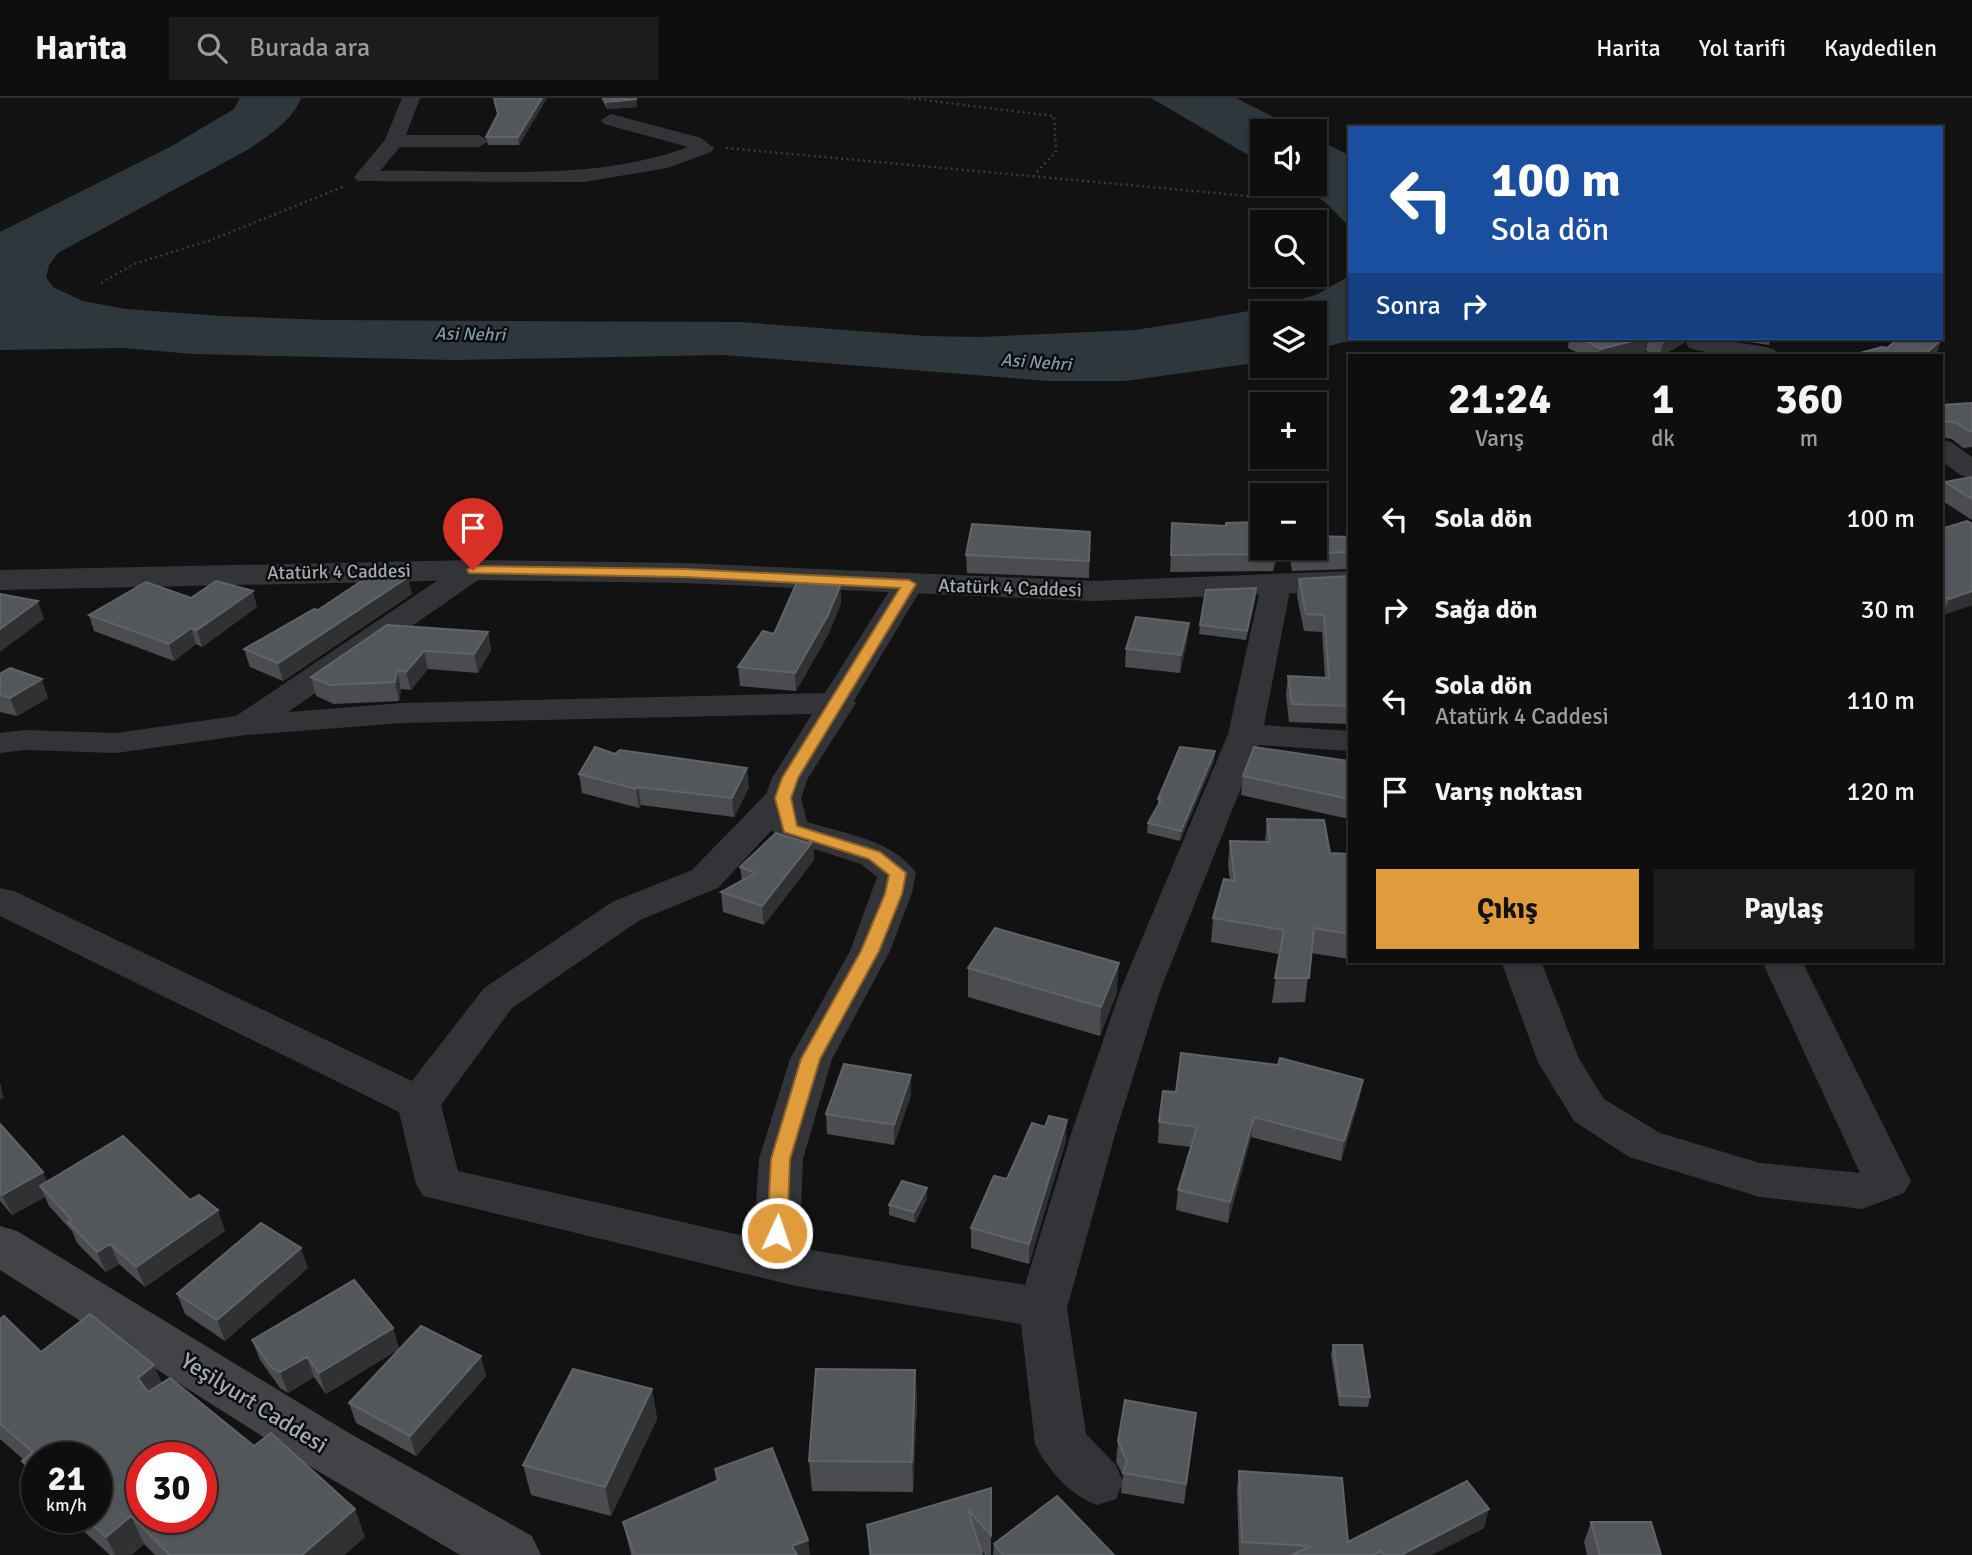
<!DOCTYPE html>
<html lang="tr">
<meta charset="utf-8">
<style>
:root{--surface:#0e0e0e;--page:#1c1c1c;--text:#f1f3f6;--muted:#9b9c9e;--line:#2e2e2e;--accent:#e09c3c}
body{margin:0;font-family:Signika,sans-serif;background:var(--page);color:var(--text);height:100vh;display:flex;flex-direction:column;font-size:26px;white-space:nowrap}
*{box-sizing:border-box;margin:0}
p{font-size:23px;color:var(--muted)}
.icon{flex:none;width:38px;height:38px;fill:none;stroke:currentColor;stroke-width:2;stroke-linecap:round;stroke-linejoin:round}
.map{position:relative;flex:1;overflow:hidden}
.side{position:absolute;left:1348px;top:256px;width:595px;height:609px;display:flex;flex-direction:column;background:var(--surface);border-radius:0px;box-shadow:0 2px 5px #0004,0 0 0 2px var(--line)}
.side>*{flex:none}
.guide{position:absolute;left:1348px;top:28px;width:595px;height:214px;border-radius:0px;box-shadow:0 2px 5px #0004,0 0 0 2px var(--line);background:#1a4fa0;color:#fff;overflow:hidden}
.buttons{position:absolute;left:1250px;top:21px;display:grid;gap:14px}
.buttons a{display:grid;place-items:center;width:77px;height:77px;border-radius:0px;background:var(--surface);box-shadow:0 2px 5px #0004,0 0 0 2px var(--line);font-size:35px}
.speed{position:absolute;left:21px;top:1344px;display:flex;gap:14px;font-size:35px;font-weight:700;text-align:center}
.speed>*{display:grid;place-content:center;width:91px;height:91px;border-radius:50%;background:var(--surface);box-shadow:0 2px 5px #0004,0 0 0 2px var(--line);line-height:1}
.speed small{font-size:18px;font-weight:400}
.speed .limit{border:10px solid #d22;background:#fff;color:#111}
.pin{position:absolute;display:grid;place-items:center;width:60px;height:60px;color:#fff;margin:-72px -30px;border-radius:50% 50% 50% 0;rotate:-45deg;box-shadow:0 0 7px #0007}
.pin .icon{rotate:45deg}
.me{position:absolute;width:77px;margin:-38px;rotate:3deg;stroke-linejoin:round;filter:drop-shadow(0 0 5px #0008)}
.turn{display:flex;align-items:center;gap:24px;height:147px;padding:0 28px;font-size:32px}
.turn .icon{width:91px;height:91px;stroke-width:2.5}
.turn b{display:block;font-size:49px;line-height:60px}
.then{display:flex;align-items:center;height:66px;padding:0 28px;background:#0003;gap:14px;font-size:26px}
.eta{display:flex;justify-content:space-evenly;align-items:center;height:119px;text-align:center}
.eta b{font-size:42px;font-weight:700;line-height:49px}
.button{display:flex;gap:14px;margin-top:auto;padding:14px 28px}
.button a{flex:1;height:80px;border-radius:0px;background:var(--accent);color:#111;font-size:28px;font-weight:700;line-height:80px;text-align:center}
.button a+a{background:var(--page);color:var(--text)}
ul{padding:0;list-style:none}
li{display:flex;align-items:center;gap:21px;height:91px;padding:0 28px}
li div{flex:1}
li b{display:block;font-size:26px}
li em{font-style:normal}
header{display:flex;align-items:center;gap:42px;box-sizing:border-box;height:98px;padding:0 35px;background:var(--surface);border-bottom:2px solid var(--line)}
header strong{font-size:33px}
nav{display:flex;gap:38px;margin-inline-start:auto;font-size:24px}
.search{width:490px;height:63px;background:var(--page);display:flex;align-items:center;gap:18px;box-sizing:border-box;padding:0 24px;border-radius:0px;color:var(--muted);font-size:26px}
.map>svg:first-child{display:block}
</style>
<header>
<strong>Harita</strong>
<div class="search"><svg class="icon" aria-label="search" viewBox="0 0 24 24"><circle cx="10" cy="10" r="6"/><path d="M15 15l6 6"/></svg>Burada ara</div>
<nav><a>Harita</a><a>Yol tarifi</a><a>Kaydedilen</a></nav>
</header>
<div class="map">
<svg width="1972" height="1457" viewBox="0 0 1972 1457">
<rect width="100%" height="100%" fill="#121213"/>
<path fill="#2e373c" d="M240 0H301C292 23 268 38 249 51L58 155 49 167 46 179 53 189 83 203 126 211 222 218 327 222 740 224 925 238 979 239 1135 232 1199 222 1276 208 1316 197 1349 178V240H1359L1314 252V215H1262V264L1125 283H1048L724 257 454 262 193 256 123 250 0 252V134L170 49 234 11Z
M1151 0H1236L1301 33H1262V65Z
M1314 40 1349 57V128L1325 104 1295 86H1314Z"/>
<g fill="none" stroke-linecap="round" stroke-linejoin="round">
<path stroke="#393b3e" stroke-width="2.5" stroke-dasharray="2 3.5" stroke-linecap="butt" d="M908 0 1054 18 1056 54 1034 77
M726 50 1269 100
M101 185 134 166 211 142 345 88"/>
<path fill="#333438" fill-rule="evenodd" d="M402 0H420L406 37H479L489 43 479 49H400L380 73C482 71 591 85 688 49L604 26 601 22 611 16 701 40 714 50 711 54 667 70 584 84 357 83 354 79 385 42Z
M1689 240H1711L1766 249 1775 252 1779 257C1749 258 1719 258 1689 250L1686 245Z
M1941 342 1951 344 1972 359V380L1962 378 1941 363Z
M473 463 484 466 488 472 484 478 288 614 402 605 825 595 898 479 909 477 920 479 924 486 854 603 856 605 808 680 801 700 807 724C842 735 894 742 916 775L912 795 890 853 832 961 803 1061 800 1134 811 1152 1025 1187 1072 1033 1120 893 1228 636 1261 487 1265 480 1276 478 1287 480 1291 487 1264 627 1349 633V653L1258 647 1160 893 1116 1033 1067 1210 1086 1336 1116 1367 1123 1384 1116 1401 1097 1407C1070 1397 1048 1372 1035 1346L1021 1226 796 1188 423 1098 416 1086 399 1014 0 818V790L14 793 412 983 484 890 612 804 692 772 766 696 772 680 812 616 402 625 246 637 116 655 24 652 0 655V635L24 632 116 635 236 618 462 466ZM772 732 777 739 861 766 877 779 850 853 790 961 759 1061 754 1135 757 1141 458 1073 441 1007 512 910 640 822 718 790Z
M1501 863H1541L1579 961 1604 1001 1660 1035 1760 1065 1860 1075 1762 863H1802L1911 1083 1904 1095 1862 1111 1760 1099 1629 1059 1574 1023 1538 964Z"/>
<path fill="#333438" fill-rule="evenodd" d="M473 462 685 465 1093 483 1349 473V493L1093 503 685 485 473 482 0 492V472Z"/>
<path fill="#414347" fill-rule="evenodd" d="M0 1128 17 1133 349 1335 532 1438 541 1457H460L311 1369 0 1172Z"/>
</g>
<path fill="#4a4c4f" d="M494 0H547L519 47H488L486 39 498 17Z
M601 0H636L637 9 607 11Z
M1568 240H1687L1684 245 1662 257H1655L1646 253 1630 257H1582L1568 250 1569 241Z
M1725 240H1771L1769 247Z
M1972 305V349L1963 350 1952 341 1942 339 1941 340V307Z
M1972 379V422L1941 402V396L1945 384Z
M1262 414V450H1280L1273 473 1170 474 1172 425 1226 428 1254 425 1255 415Z
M1941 431 1972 507 1943 517 1941 516Z
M1090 434 1089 480 967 475 966 457Z
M1349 439V471L1292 473 1288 450H1314Z
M1349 478V626L1289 624 1286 596 1288 578 1325 580 1322 534 1304 533 1297 498 1299 481Z
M840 488 841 505 829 535 796 593 740 588 738 569 774 536Z
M412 496 283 583 250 569 244 551Z
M1256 499 1246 542 1199 536 1200 527Z
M191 500 257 509 202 549 196 546 174 563 94 533 89 517Z
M488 534 491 552 478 575 428 571 411 592 401 591 399 603 334 606 316 598 311 579Z
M1187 543 1180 575 1125 569 1126 551Z
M0 576 48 600 17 618 0 614Z
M1215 653 1214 663 1180 743 1147 735 1148 725 1158 708V701Z
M615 656 749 689 734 719 641 707 639 710 582 695 579 676Z
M1349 663V721L1241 697 1243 678Z
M1267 721 1330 755 1349 756V861L1311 855 1305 904 1272 905 1279 856 1211 844 1213 820 1230 782 1228 767 1230 743H1265Z
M813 743 814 762 764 827 723 814 721 794 742 783 740 769 808 745Z
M1441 863H1479L1443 866Z
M1608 863H1660L1659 867Z
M968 870 1117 894 1100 938 968 899Z
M1363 982 1359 1002 1341 1063 1251 1039 1228 1125 1176 1112 1178 1092 1191 1049 1158 1045 1159 1024 1176 994Z
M911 997 894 1047 827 1036 826 1016Z
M0 1026 43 1074 47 1084 190 1102 225 1133 145 1189 119 1166 106 1174 77 1145 72 1133 49 1108 45 1099 12 1117 0 1103Z
M1045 1029 1066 1042 1029 1166 971 1150V1130Z
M927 1090V1100L915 1125 889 1117V1107Z
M308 1170 225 1243 185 1216 177 1196Z
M0 1221 41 1254 162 1285 365 1439 344 1457H155L144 1446 131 1457H110L68 1419H96L37 1360V1391L22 1363 24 1362 0 1341Z
M393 1230 399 1251 326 1296 314 1279 288 1295 280 1290 260 1262 252 1242Z
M1333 1247 1370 1299 1368 1309 1339 1308 1331 1257Z
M915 1272 917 1302 913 1394 812 1393 809 1363Z
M486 1278 416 1358 356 1325 349 1305Z
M652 1291 657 1321 611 1418 531 1397 523 1367Z
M1196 1315 1184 1406 1121 1395 1123 1377 1116 1364 1118 1343Z
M715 1371 810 1457H631L623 1424 716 1383Z
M1239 1373 1348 1444 1484 1430 1431 1457H1239L1237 1391Z
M991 1390V1457H985L980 1451 982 1457H869L867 1427Z
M1591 1424 1661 1457H1587L1584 1444Z
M994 1446 1114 1457H993Z"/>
<path fill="#2f3133" d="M542 0H547L519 47 518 39Z
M636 1 637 9 607 11 606 4Z
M1644 240H1649L1646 253 1630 257H1600L1601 251Z
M1671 240H1687L1684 245 1662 257H1660L1663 244Z
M1942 241 1936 257H1924Z
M1947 323 1942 339 1941 340V336L1944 327Z
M1277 450H1280L1273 473 1275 456Z
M408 479 412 496 283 583 278 565Z
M840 488 841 505 829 535 796 593 795 575Z
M1256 490V499L1246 542 1247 533Z
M253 493 257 509 202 549 197 532Z
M1972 493V507L1943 517 1949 501Z
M38 503 44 521 0 554V531Z
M1189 525 1187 543 1180 575 1181 557Z
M191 530 196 546 174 563 169 546Z
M488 534 491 552 478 575 474 556Z
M424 553 428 571 411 592 406 574Z
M397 572 401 591 399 603 395 584Z
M42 581 48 600 17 618 10 600Z
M1215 653 1214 663 1180 743 1181 733Z
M747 670 749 689 734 719 732 700Z
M638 689 641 707 639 710 636 691Z
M813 743 814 762 764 827 762 808Z
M1119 865 1117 894 1100 938 1101 909Z
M911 977V997L894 1047V1027Z
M1363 982 1359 1002 1341 1063 1344 1043Z
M0 985 2 991H1L4 1000 0 1002Z
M1254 1019 1251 1039 1228 1125 1230 1104Z
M1067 1022 1066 1042 1029 1166V1146Z
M43 1074 52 1094 40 1088 45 1099 12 1117 2 1097Z
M927 1090V1100L915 1125 914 1114Z
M218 1112 225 1133 145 1189 136 1169Z
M110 1146 119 1166 106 1174 97 1154Z
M301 1150 308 1170 225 1243 217 1222Z
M393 1230 399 1251 326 1296 319 1275Z
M481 1258 486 1278 416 1358 410 1338Z
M307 1259 314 1279 288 1295 280 1274Z
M154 1267 166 1294 150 1308 138 1280Z
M915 1272 917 1302 913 1394 912 1364Z
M652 1291 657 1321 611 1418 605 1389Z
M355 1411 365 1439 344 1457H302Z
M1489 1411 1484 1430 1431 1457H1401Z
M131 1418 144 1446 131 1457H115L106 1439Z
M808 1442 810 1457H793L792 1448Z"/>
<path fill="#53565a" stroke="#606368" stroke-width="2" fill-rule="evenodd" d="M494 0H542L518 39H486L498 16Z
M604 0H636V1L606 4Z
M1580 240H1644L1601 251Z
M1652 240H1671L1663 244Z
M1899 240H1938L1942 241 1924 257H1853L1882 249 1887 250Z
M1972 305V333H1969L1957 325 1947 323 1944 327 1941 324V307Z
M1972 379V401L1945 384Z
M1262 414V450H1277L1275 456 1171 457 1172 425 1226 428V425L1258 424 1255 415Z
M1967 423 1972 426V493L1949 501 1941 498V431Z
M972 426 1090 434 1089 463 966 457Z
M1314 438 1349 439V454L1294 456 1293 450H1314Z
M381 470 408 479 278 565 244 551 314 511 318 512Z
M1349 478V608L1292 606 1288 578 1329 580 1324 517 1306 516 1299 481Z
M216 483 253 493 197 532 191 530 169 546 89 517 146 484 191 500Z
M797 484 840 488 828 517 795 575 738 569 763 533 774 536Z
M1256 490 1247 533 1200 527 1206 492Z
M0 496 38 503 0 531Z
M1136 519 1189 525 1181 557 1126 551Z
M387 527 488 534 474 556 424 553 406 574 397 572 395 584 330 587 311 579Z
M10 570 42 581 10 600 0 597V576Z
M595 649 615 656 620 652 747 670 732 700 638 689 636 691 579 676Z
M1180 649 1215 653 1181 733 1148 725 1161 702 1158 701Z
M1254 649 1349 663V701L1243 678Z
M1267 721 1324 722 1330 755 1349 756V836L1314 830 1309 880H1275L1284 832 1213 820 1224 781 1235 783 1230 743 1270 744Z
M776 735 808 745 813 743 762 808 721 794 756 775 740 769Z
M995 830 1119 865 1101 909 968 870Z
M1181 955 1278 967 1280 960 1363 982 1344 1043 1254 1019 1230 1104 1178 1092 1197 1029 1159 1024 1163 993 1176 994Z
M844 966 911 977 894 1027 826 1016Z
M1049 1018 1067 1022 1029 1146 971 1130 994 1078 1007 1081 1032 1025 1045 1029Z
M0 1026 43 1074 2 1097 0 1094Z
M123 1038 190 1102 199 1097 218 1112 136 1169 110 1146 97 1154 68 1124 72 1122 40 1088Z
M902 1083 927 1090 914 1114 889 1107Z
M261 1125 301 1150 217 1222 177 1196Z
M354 1182 393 1230 319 1275 307 1259 280 1274 272 1270 252 1242Z
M90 1216 154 1267 138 1280 148 1294 170 1280 254 1348 271 1335 355 1411 302 1457H170L131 1418 106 1439 84 1419H96V1360H37V1377L22 1363 33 1354 0 1326V1221L4 1218 41 1254ZM142 1360H201V1419H142Z
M421 1228 481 1258 410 1338 349 1305Z
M1333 1247H1362L1370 1299 1340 1298Z
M573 1271 652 1291 605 1389 523 1367Z
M816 1271 915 1272 912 1364 809 1363Z
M1125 1302 1196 1315 1186 1386 1123 1375 1127 1363 1118 1343Z
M772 1350 808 1442 792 1448 797 1457H634L623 1424 719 1382 715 1371Z
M1239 1373 1342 1380 1348 1444 1467 1383 1489 1411 1401 1457H1384L1381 1453 1373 1457H1292L1311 1448 1242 1444Z
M991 1390V1437L968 1412 982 1457H871L867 1427Z
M1057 1398 1114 1457H1003L994 1446Z
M1591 1424H1651L1661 1457H1600Z"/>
<path fill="#e09c3c" stroke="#926527" stroke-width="2" d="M473 468 685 471 909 482 916 486 798 680 791 700 797 728 880 754 906 775 902 796 879 853 820 961 790 1061 787 1135 784 1140H770L767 1135 771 1061 801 961 861 853 885 796 889 777 869 761 784 734 775 700 782 680 900 490 685 479 469 475 467 472Z"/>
<g text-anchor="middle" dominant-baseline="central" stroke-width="5" stroke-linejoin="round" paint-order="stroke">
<g font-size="18" font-style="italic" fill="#7e99ab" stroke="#0d0d0e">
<text transform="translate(470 236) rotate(1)">Asi Nehri</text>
<text transform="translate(1036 264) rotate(4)">Asi Nehri</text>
</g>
<g font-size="19" fill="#a4aab2" stroke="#0d0d0e">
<text transform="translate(339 474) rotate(-1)">Atatürk 4 Caddesi</text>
<text transform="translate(1010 490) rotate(2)">Atatürk 4 Caddesi</text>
</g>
<g font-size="23" fill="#a4aab2" stroke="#0d0d0e">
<text transform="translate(254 1305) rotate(32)">Yeşilyurt Caddesi</text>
</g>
</g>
</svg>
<div class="buttons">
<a><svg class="icon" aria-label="sound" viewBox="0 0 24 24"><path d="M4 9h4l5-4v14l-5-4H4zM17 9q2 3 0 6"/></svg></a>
<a><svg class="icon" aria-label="search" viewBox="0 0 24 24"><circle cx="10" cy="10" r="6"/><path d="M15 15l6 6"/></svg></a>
<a><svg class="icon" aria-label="layers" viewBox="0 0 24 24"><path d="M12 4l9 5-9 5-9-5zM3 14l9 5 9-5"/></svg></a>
<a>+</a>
<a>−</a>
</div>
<div class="speed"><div>21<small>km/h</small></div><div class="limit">30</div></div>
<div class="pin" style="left:473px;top:472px;background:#d93025"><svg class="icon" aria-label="arrive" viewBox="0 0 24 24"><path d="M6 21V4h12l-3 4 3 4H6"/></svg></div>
<svg class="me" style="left:777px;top:1135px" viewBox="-20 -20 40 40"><circle r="17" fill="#e09c3c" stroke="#fff" stroke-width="3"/><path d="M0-11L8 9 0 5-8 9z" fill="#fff"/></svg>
<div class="guide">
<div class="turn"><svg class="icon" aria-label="left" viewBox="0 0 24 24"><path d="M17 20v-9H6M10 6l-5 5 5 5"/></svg><div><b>100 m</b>Sola dön</div></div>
<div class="then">Sonra<svg class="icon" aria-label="right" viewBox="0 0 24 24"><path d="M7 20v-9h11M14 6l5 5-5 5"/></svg></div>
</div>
<section class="side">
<div class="eta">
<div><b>21:24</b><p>Varış</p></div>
<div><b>1</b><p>dk</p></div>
<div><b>360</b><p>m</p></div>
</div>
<ul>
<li><svg class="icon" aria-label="left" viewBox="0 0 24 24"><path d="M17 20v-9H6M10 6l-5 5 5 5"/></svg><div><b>Sola dön</b></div><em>100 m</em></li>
<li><svg class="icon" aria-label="right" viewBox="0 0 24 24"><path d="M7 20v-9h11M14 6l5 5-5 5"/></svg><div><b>Sağa dön</b></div><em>30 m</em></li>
<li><svg class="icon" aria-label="left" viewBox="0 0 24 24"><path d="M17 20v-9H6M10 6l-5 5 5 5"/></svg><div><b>Sola dön</b><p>Atatürk 4 Caddesi</p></div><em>110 m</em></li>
<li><svg class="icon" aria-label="arrive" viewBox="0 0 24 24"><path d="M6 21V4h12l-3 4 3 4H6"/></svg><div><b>Varış noktası</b></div><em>120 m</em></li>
</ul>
<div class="button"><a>Çıkış</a><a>Paylaş</a></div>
</section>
</div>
